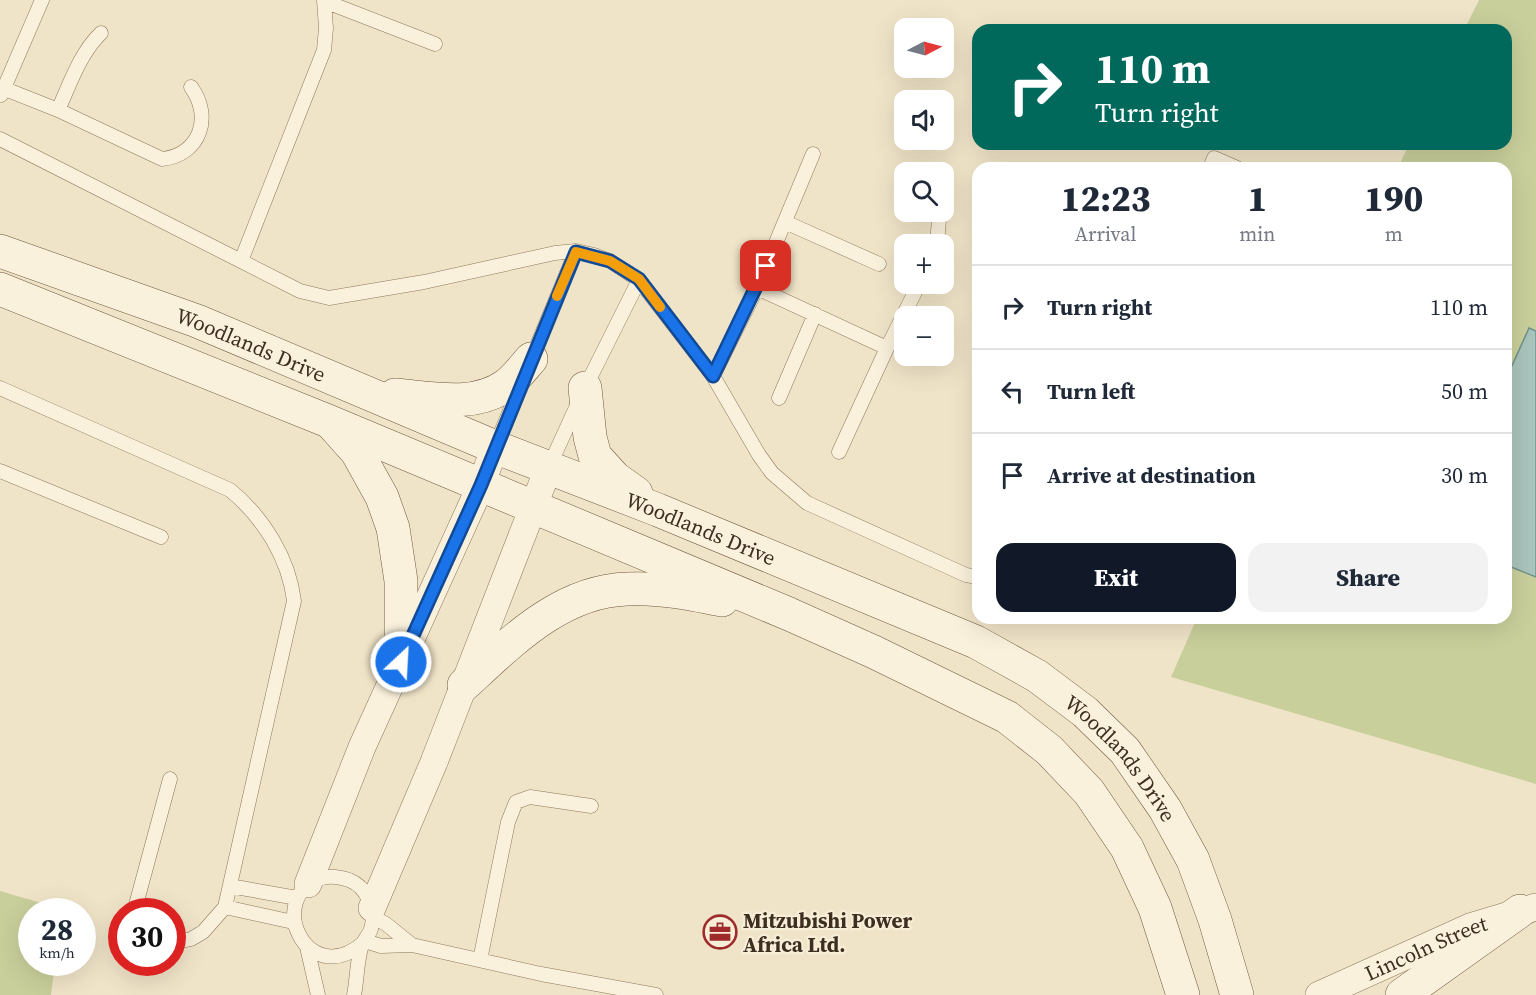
<!DOCTYPE html>
<meta charset="utf-8">
<style>
:root{--surface:#fff;--page:#f2f2f3;--text:#1f2937;--muted:#747a83;--line:#e0e1e3;--accent:#111827}
body{margin:0;font-family:"Source Serif 4",serif;background:var(--page);color:var(--text);height:100vh;display:flex;flex-direction:column;font-size:22px;white-space:nowrap}
*{box-sizing:border-box;margin:0}
p{font-size:20px;color:var(--muted)}
.icon{flex:none;width:33px;height:33px;fill:none;stroke:currentColor;stroke-width:2;stroke-linecap:round;stroke-linejoin:round}
.map{position:relative;flex:1;overflow:hidden}
.side{position:absolute;left:972px;top:162px;width:540px;height:462px;display:flex;flex-direction:column;background:var(--surface);border-radius:18px;box-shadow:0 6px 24px #0002}
.side>*{flex:none}
.banner{position:absolute;left:972px;top:24px;width:540px;height:126px;border-radius:18px;box-shadow:0 6px 24px #0002;background:#00695c;color:#fff;overflow:hidden}
.needle{width:39px;rotate:84deg}
.fabs{position:absolute;left:894px;top:18px;display:grid;gap:12px}
.fabs a{display:grid;place-items:center;width:60px;height:60px;border-radius:12px;background:var(--surface);box-shadow:0 6px 24px #0002;font-size:30px}
.speed{position:absolute;left:18px;top:898px;display:flex;gap:12px;font-size:30px;font-weight:700;text-align:center}
.speed>*{display:grid;place-content:center;width:78px;height:78px;border-radius:50%;background:var(--surface);box-shadow:0 6px 24px #0002;line-height:1}
.speed small{font-size:15px;font-weight:400}
.speed .limit{border:9px solid #d22;background:#fff;color:#111}
.pin{position:absolute;display:grid;place-items:center;width:51px;height:51px;color:#fff;margin:-26px;border-radius:12px;box-shadow:0 3px 9px #0006}
.me{position:absolute;width:66px;margin:-33px;rotate:25deg;stroke-linejoin:round;filter:drop-shadow(0 0 4px #0008)}
.turn{display:flex;align-items:center;gap:21px;height:126px;padding:0 24px;font-size:27px}
.turn .icon{width:78px;height:78px;stroke-width:2.5}
.turn b{display:block;font-size:42px;line-height:51px}
.eta{display:flex;justify-content:space-evenly;align-items:center;height:102px;text-align:center}
.eta b{font-size:36px;font-weight:800;line-height:42px}
.primary-button{display:flex;gap:12px;margin-top:auto;padding:12px 24px}
.primary-button a{flex:1;height:69px;border-radius:18px;background:var(--accent);color:#fff;font-size:24px;font-weight:800;line-height:69px;text-align:center}
.primary-button a+a{background:var(--page);color:var(--text)}
ul{padding:0;list-style:none}
li{display:flex;align-items:center;gap:18px;height:84px;padding:0 24px;border-top:2px solid var(--line)}
li div{flex:1}
li b{display:block;font-size:22px}
li em{font-style:normal}
.map>svg:first-child{display:block}
</style>
<div class="map">
<svg width="1536" height="995" viewBox="0 0 1536 995">
<rect width="100%" height="100%" fill="#f0e4c8"/>
<path fill="#c9cf9b" d="M1479 0H1536V784L1171 677 1197 618H1506V168H1398L1409 144H1506V30H1464Z
M0 891 62 909 61 912H32V963H55L51 995H0Z"/>
<path fill="#a9c4bc" stroke="#6f938a" stroke-width="1.5" d="M1529 328 1536 331V577L1506 565V379Z"/>
<g fill="none" stroke-linecap="round" stroke-linejoin="round">
<g stroke="#8d765c" stroke-width="15">
<path id="service" d="M324 0 326 28 324 50 241 261 300 291 329 298 424 282 555 253 576 251 594 255 610 261 639 280 713 376 759 455 772 473 807 503 966 575 978 577
M324 1 435 44
M0 87 58 110 162 159C200 155 213 117 191 87
M1 95 42 0
M58 110C70 84 80 53 101 33
M0 139 241 261
M1210 168 1214 158 1237 168
M785 222 879 264
M937 244 939 219
M757 288 813 154
M531 360 576 251
M713 376 757 288 887 348 919 284
M0 388 230 490C263 517 289 558 294 601L225 907 203 932 191 939 172 943
M779 398 815 314
M495 447 521 384
M839 452 887 348
M548 469 585 388 639 280
M0 471 161 537
M230 886 297 898
M225 907 293 922
M134 912 170 779
M373 917 386 924 412 945
M365 941 381 946 412 945 541 974 656 995
M307 947 318 995
M480 960 508 822 516 802 530 797 591 806
M354 995C357 981 357 958 362 945 364 940 369 935 371 929 377 910 367 887 349 880 340 877 331 875 322 878 264 896 306 990 362 944"/>
</g>
<g stroke="#8d765c" stroke-width="28">
<g id="minor">
<path d="M308 884 362 747 481 485 495 447"/>
<path d="M372 908 434 762 548 469"/>
<path id="s1" d="M1319 995 1470 927 1536 907"/>
</g>
</g>
<g stroke="#6f573f" stroke-width="34">
<g id="secondary">
<path id="s2" d="M0 251 197 321 495 447 658 510 976 642 1037 676 1085 712 1125 751 1165 809 1193 860 1215 920 1237 995"/>
<path d="M0 289 328 421 789 614 874 652 1007 717 1049 750 1089 792 1127 848 1155 908 1183 995"/>
<path d="M585 388 590 437 595 456 615 478 636 493"/>
<path d="M395 395C431 398 473 408 505 386 515 379 523 368 531 359"/>
<path d="M332 424 357 452 382 497 393 528 401 581V662"/>
<path d="M464 685C510 643 560 591 627 589 658 587 692 594 722 600"/>
<path d="M1402 995 1520 911"/>
</g>
</g>
<use href="#service" stroke="#faf1dc" stroke-width="14"/>
<use href="#minor" stroke="#faf1dc" stroke-width="27"/>
<use href="#secondary" stroke="#faf1dc" stroke-width="33"/>
</g>
<g fill="none" stroke-linecap="round" stroke-linejoin="round">
<g stroke="#114b97" stroke-width="15">
<path id="route" d="M401 662 481 485 576 252 610 261 639 279 713 376 766 266"/>
</g>
<use href="#route" stroke="#1a73e8" stroke-width="10"/>
<path stroke="#f59e0b" stroke-width="10" d="M557 296 576 252 610 261 639 279 660 307"/>
</g>
<defs>
<g id="office-ring" transform="scale(1.725)"><circle r="9.5" fill="#f7eed8" stroke="#9e2a2b" stroke-width="1.5"/><path d="M-6-3h4V-5.5h4V-3h4V5H-6ZM-1-4.5V-3h2v-1.5ZM-6 0V1H6V0Z" fill="#9e2a2b"/></g>
</defs>
<g fill-rule="evenodd">
<use href="#office-ring" x="720" y="932"/>
</g>
<g text-anchor="middle" dominant-baseline="central" stroke-width="4.5" stroke-linejoin="round" paint-order="stroke">
<g font-size="21" fill="#3d2e20" stroke="#f7eed8">
<text stroke="none"><textPath href="#s2" startOffset="268">Woodlands Drive</textPath></text>
<text stroke="none"><textPath href="#s2" startOffset="754">Woodlands Drive</textPath></text>
<text stroke="none"><textPath href="#s2" startOffset="1240">Woodlands Drive</textPath></text>
<text stroke="none"><textPath href="#s1" startOffset="117">Lincoln Street</textPath></text>
</g>
<g font-size="21" font-weight="bold" fill="#3d2e20" stroke="#f7eed8" text-anchor="start">
<text x="743" y="920">Mitzubishi Power<tspan x="743" dy="24">Africa Ltd.</tspan></text>
</g>
</g>
</svg>
<div class="fabs">
<a><svg class="needle" viewBox="-14 -14 28 28"><path d="M0-13l5 13h-10z" fill="#e53935"/><path d="M0 13l5-13h-10z" fill="#747a83"/></svg></a>
<a><svg class="icon" aria-label="sound" viewBox="0 0 24 24"><path d="M4 9h4l5-4v14l-5-4H4zM17 9q2 3 0 6"/></svg></a>
<a><svg class="icon" aria-label="search" viewBox="0 0 24 24"><circle cx="10" cy="10" r="6"/><path d="M15 15l6 6"/></svg></a>
<a>+</a>
<a>−</a>
</div>
<div class="speed"><div>28<small>km/h</small></div><div class="limit">30</div></div>
<div class="pin" style="left:766px;top:266px;background:#d93025"><svg class="icon" aria-label="arrive" viewBox="0 0 24 24"><path d="M6 21V4h12l-3 4 3 4H6"/></svg></div>
<svg class="me" style="left:401px;top:662px" viewBox="-20 -20 40 40"><circle r="17" fill="#1a73e8" stroke="#fff" stroke-width="3"/><path d="M0-11L8 9 0 5-8 9z" fill="#fff"/></svg>
<div class="banner">
<div class="turn"><svg class="icon" aria-label="right" viewBox="0 0 24 24"><path d="M7 20v-9h11M14 6l5 5-5 5"/></svg><div><b>110 m</b>Turn right</div></div>
</div>
<section class="side">
<div class="eta">
<div><b>12:23</b><p>Arrival</p></div>
<div><b>1</b><p>min</p></div>
<div><b>190</b><p>m</p></div>
</div>
<ul>
<li><svg class="icon" aria-label="right" viewBox="0 0 24 24"><path d="M7 20v-9h11M14 6l5 5-5 5"/></svg><div><b>Turn right</b></div><em>110 m</em></li>
<li><svg class="icon" aria-label="left" viewBox="0 0 24 24"><path d="M17 20v-9H6M10 6l-5 5 5 5"/></svg><div><b>Turn left</b></div><em>50 m</em></li>
<li><svg class="icon" aria-label="arrive" viewBox="0 0 24 24"><path d="M6 21V4h12l-3 4 3 4H6"/></svg><div><b>Arrive at destination</b></div><em>30 m</em></li>
</ul>
<div class="primary-button"><a>Exit</a><a>Share</a></div>
</section>
</div>
